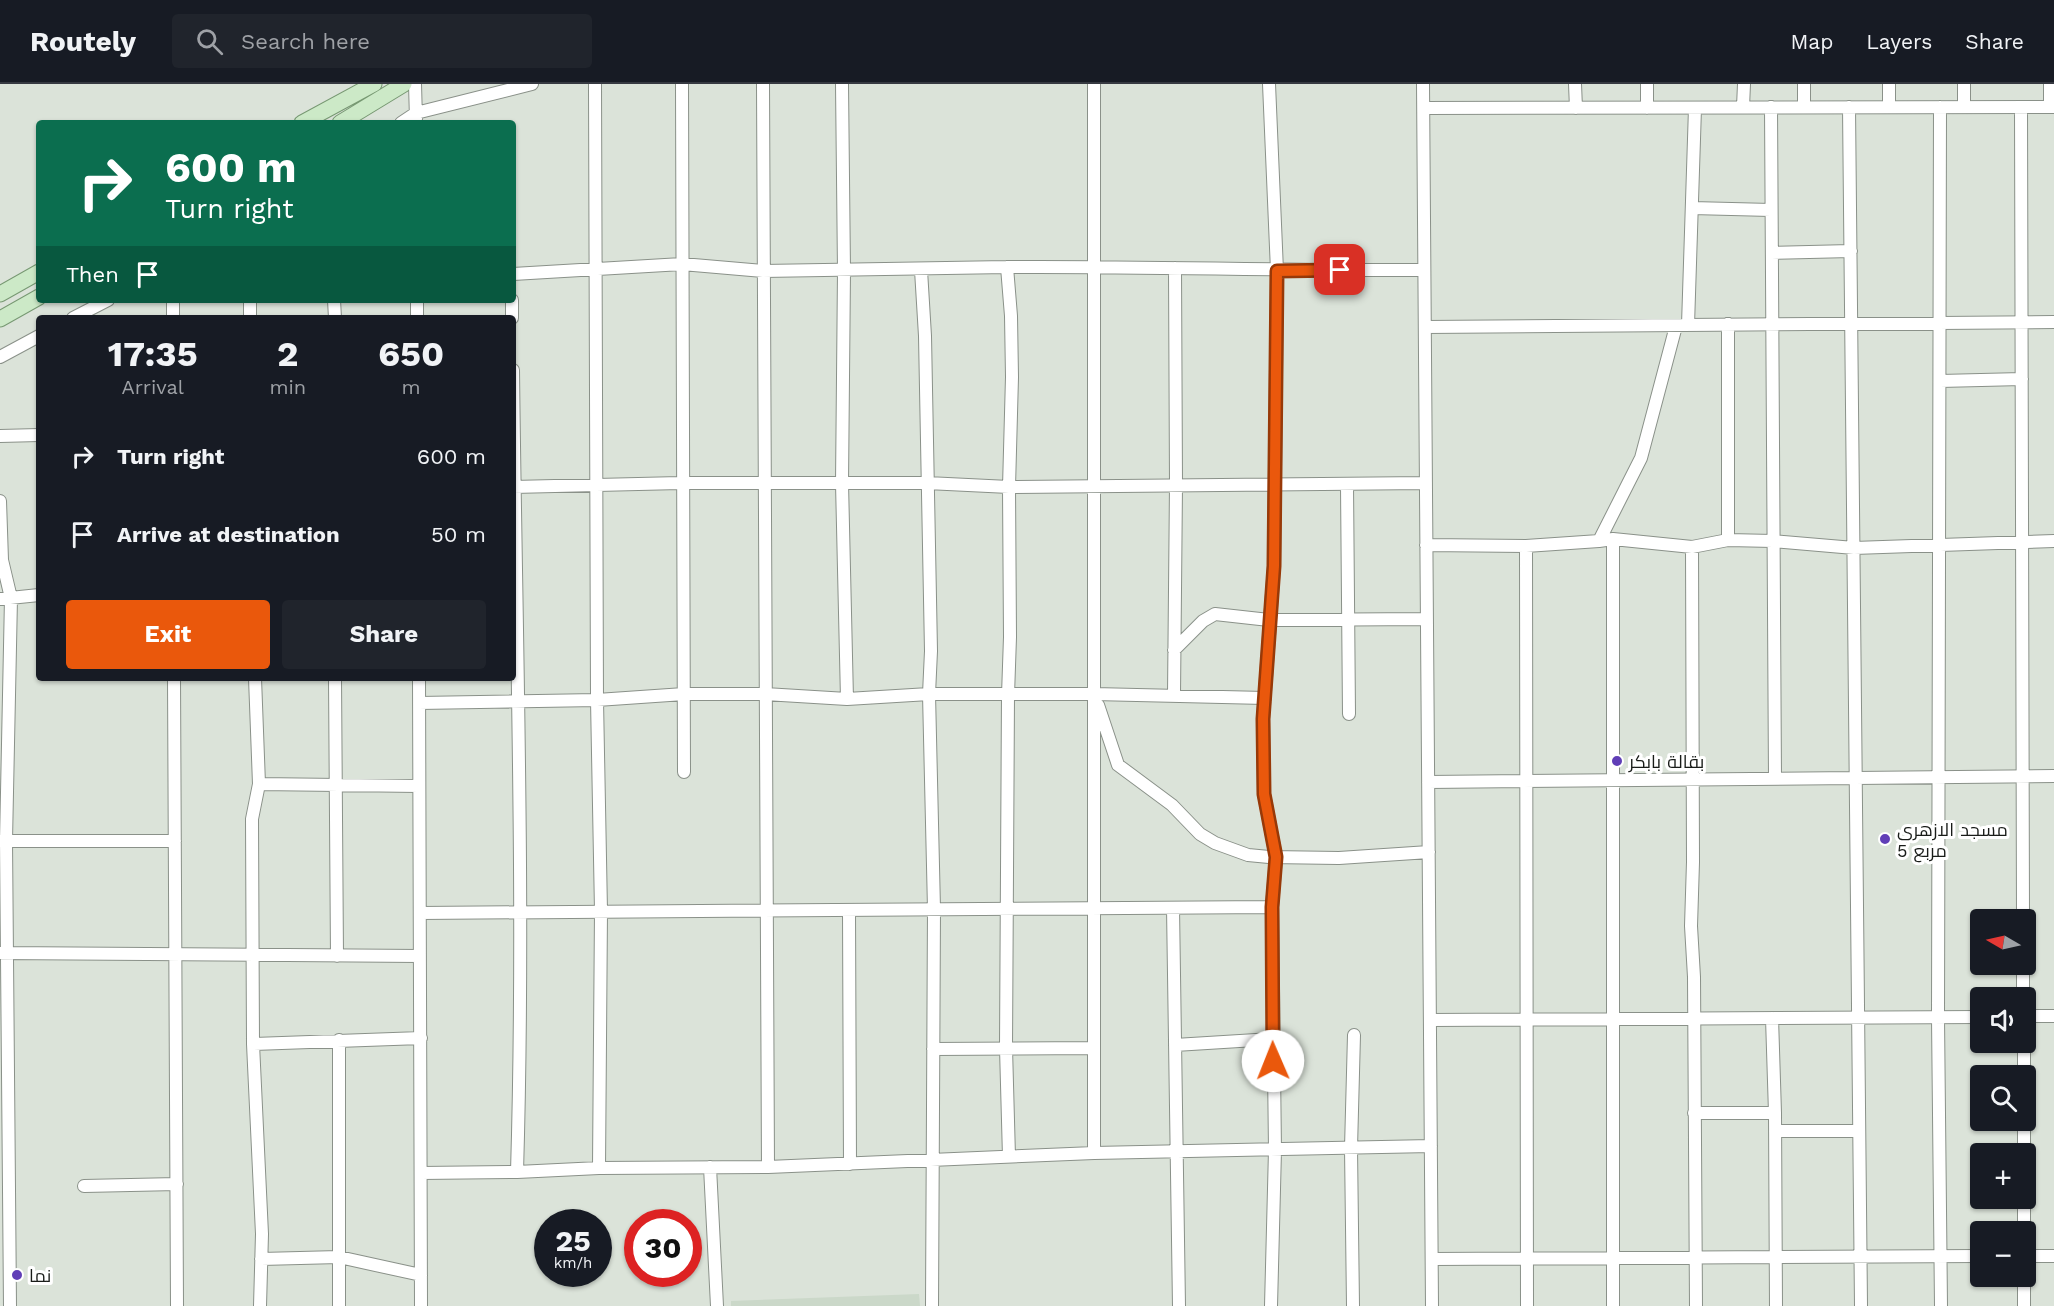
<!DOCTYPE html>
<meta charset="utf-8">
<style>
:root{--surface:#171b24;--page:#20242c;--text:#f1f3f6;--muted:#9ea1a6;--line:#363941;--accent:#ea580c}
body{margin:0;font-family:"Work Sans",Cairo,sans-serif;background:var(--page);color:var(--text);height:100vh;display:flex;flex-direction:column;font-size:22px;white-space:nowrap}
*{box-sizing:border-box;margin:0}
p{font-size:20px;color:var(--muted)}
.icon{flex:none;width:33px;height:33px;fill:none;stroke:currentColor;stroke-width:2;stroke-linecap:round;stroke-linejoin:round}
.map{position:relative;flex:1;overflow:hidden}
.sheet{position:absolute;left:36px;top:231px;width:480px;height:366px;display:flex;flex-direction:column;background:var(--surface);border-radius:6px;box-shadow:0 2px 4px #0004}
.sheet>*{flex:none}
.banner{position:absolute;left:36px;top:36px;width:480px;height:183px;border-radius:6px;box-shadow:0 2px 4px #0004;background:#0b6e4f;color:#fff;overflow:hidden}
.needle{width:39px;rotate:279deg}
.fabs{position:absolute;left:1970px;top:825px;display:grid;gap:12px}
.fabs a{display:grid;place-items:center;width:66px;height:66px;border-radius:6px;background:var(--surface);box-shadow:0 2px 4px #0004;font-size:30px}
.speed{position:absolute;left:534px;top:1125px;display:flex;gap:12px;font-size:30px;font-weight:700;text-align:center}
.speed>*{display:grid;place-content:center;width:78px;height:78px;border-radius:50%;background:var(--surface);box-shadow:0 2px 4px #0004;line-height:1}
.speed small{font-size:15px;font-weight:400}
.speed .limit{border:9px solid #d22;background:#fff;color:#111}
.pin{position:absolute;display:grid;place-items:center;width:51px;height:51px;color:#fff;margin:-26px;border-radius:12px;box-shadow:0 3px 9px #0006}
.me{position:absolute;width:66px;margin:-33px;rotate:359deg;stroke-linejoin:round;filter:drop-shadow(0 0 4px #0008)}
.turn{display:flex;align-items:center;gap:21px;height:126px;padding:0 30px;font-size:27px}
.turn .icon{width:78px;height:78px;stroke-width:2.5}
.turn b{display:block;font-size:42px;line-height:51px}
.then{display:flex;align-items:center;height:57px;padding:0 30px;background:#0003;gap:12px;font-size:22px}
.eta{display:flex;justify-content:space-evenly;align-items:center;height:102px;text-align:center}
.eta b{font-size:36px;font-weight:700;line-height:42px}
.primary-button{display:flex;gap:12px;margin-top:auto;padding:12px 30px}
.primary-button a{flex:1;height:69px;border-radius:6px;background:var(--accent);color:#fff;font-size:24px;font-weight:700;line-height:69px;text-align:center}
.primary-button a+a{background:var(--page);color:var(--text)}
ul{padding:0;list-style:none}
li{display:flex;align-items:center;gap:18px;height:78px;padding:0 30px}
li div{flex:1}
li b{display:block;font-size:22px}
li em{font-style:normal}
header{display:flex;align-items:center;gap:36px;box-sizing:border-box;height:84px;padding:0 30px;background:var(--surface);border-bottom:2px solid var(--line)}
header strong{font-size:28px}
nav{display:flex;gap:33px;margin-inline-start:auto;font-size:21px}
.search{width:420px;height:54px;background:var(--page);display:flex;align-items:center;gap:15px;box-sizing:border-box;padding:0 21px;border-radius:6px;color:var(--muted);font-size:22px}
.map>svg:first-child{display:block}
</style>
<header>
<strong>Routely</strong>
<div class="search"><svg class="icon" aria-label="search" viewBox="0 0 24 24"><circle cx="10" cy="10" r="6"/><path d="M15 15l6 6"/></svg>Search here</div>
<nav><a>Map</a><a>Layers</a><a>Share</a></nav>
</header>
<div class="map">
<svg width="2054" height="1222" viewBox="0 0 2054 1222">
<rect width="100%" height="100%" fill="#dbe3d9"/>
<path fill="#cbd8c9" d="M919 1210 920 1222H731V1217Z"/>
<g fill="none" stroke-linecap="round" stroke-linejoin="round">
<g stroke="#8a9189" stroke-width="14">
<path id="minor" d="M415 0 416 35
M595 0 597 616 601 827 599 1084
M682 0 684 688
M763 0 768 1083
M842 0 844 187 842 399 847 615
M1094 0V1069
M1269 0 1277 187 1274 482 1263 635 1264 710 1276 773 1272 823 1275 1066 1271 1222
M1423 0 1432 1222
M1575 0 1576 24
M1804 0V23
M1889 0V23
M2050 0V23
M1743 23 1744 0
M1771 23 1775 695
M1849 23 1861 1222
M1940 23 1938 934 1941 1222
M1964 23V0
M2021 23 2023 836
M1424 24 2054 23
M1647 24V0
M401 39 416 29 532 0
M1692 124 1771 126
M1772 169 1851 167
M921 186 925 252 931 567 929 610 934 825 932 1222
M513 190 682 180 763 187 1007 183
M173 216V234
M334 216 335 234
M417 216V234
M512 216V234
M73 234 108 216
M250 234V216
M1728 240V456
M1688 241 1695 24
M1425 243 2054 238
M0 273 39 252
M513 286C516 553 525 821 517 1088
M1940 297 2022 295
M0 352 39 351
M1347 401 1349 630
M513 403 680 399H927L1009 403 1426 399
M0 417 2 476 11 514 6 757 10 1222
M1613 455V1222
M1599 457 1641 374 1676 242
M1426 461 1526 462 1599 457 1613 455 1692 463 1728 456 1773 457 1854 464 2054 457
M1526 462 1527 1222
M1692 463 1693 778 1691 842 1694 893 1696 1222
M0 515 39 511
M1174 566 1203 537 1215 530 1269 536 1427 535
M174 594 177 1222
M255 594 259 700 252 735 253 960 262 1150 260 1222
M335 594 337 872
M419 594 421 1222
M1174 611 1176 401 1175 184
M419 619 597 616 684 610H765L847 615 929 610H1094L1265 614
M1098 621 1118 681 1172 721 1200 750 1215 759 1248 771 1269 773 1339 774 1429 768
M1428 698 2054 692
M259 700 419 702
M0 757H175
M1173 824 1179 1222
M849 826 850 1080
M420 829 1272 823
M1 869 420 872
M2023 880V914
M2025 932H2054
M1772 934 1775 1029 1776 1222
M1430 936 1980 933
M339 956V1222
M2024 958V992
M253 960 421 954
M1175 961 1273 955
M933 965 1094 964
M1694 1029H1775
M2024 1036V1070
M1775 1047H1859
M1009 1073 1006 964 1008 611 1010 553 1009 403 1012 293 1011 232 1007 183C1146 182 1285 187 1424 186
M710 1083 717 1222
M421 1089 517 1088 599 1084 768 1083 1094 1069 1431 1062
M84 1102 177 1100
M2024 1114V1148
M2025 1172H2054
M261 1175 339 1173 421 1191
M1432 1175 1980 1172
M2024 1192V1222
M1353 1222 1351 1064 1354 951"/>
</g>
<g stroke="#779872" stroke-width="17">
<path id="major" d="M302 39 374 0
M340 39 404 0
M0 210 39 188
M0 235 39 213"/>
</g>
<use href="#minor" stroke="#fff" stroke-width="12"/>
<use href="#major" stroke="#cce9c7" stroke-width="15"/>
</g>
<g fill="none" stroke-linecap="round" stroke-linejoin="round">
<g stroke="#983908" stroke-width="15">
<path id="route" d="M1273 977 1272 823 1276 773 1264 710 1263 635 1274 482 1277 187 1340 186"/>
</g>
<use href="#route" stroke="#ea580c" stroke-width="10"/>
</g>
<g fill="#603eb7" stroke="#fff" stroke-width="2">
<circle cx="1617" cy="677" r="6"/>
<circle cx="1885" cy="755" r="6"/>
<circle cx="17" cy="1191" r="6"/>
</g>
<g text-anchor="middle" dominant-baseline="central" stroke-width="6" stroke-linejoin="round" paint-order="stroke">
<g font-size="18" fill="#191c19" stroke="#fff" text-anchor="start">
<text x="1629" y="677">بقالة بابكر</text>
<text x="1897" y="745">مسجد الازهري<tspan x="1897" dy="21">مربع 5</tspan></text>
<text x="29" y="1191">نما</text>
</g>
</g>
</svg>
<div class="fabs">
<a><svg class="needle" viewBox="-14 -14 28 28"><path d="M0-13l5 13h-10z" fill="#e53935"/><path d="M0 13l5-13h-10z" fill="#9ea1a6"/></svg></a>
<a><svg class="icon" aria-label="sound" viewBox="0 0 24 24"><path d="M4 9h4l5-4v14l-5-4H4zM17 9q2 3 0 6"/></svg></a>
<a><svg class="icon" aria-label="search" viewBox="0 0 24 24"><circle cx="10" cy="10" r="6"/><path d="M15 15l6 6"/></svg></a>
<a>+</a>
<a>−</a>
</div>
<div class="speed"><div>25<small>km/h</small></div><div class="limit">30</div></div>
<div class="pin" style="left:1340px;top:186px;background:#d93025"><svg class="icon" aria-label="arrive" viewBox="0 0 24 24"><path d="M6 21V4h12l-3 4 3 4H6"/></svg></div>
<svg class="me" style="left:1273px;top:977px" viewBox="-20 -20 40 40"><circle r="19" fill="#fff"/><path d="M0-13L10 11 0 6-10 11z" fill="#ea580c"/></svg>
<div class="banner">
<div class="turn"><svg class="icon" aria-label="right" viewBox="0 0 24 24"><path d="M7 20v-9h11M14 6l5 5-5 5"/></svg><div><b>600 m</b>Turn right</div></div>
<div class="then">Then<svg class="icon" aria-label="arrive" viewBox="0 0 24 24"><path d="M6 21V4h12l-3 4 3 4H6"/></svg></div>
</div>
<section class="sheet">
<div class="eta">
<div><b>17:35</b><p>Arrival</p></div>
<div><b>2</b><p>min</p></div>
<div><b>650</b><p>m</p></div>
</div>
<ul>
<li><svg class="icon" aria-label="right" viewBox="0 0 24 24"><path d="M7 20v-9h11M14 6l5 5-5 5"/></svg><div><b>Turn right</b></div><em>600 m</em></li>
<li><svg class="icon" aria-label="arrive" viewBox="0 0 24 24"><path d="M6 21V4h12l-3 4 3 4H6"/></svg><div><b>Arrive at destination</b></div><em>50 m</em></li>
</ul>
<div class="primary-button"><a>Exit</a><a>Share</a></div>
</section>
</div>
